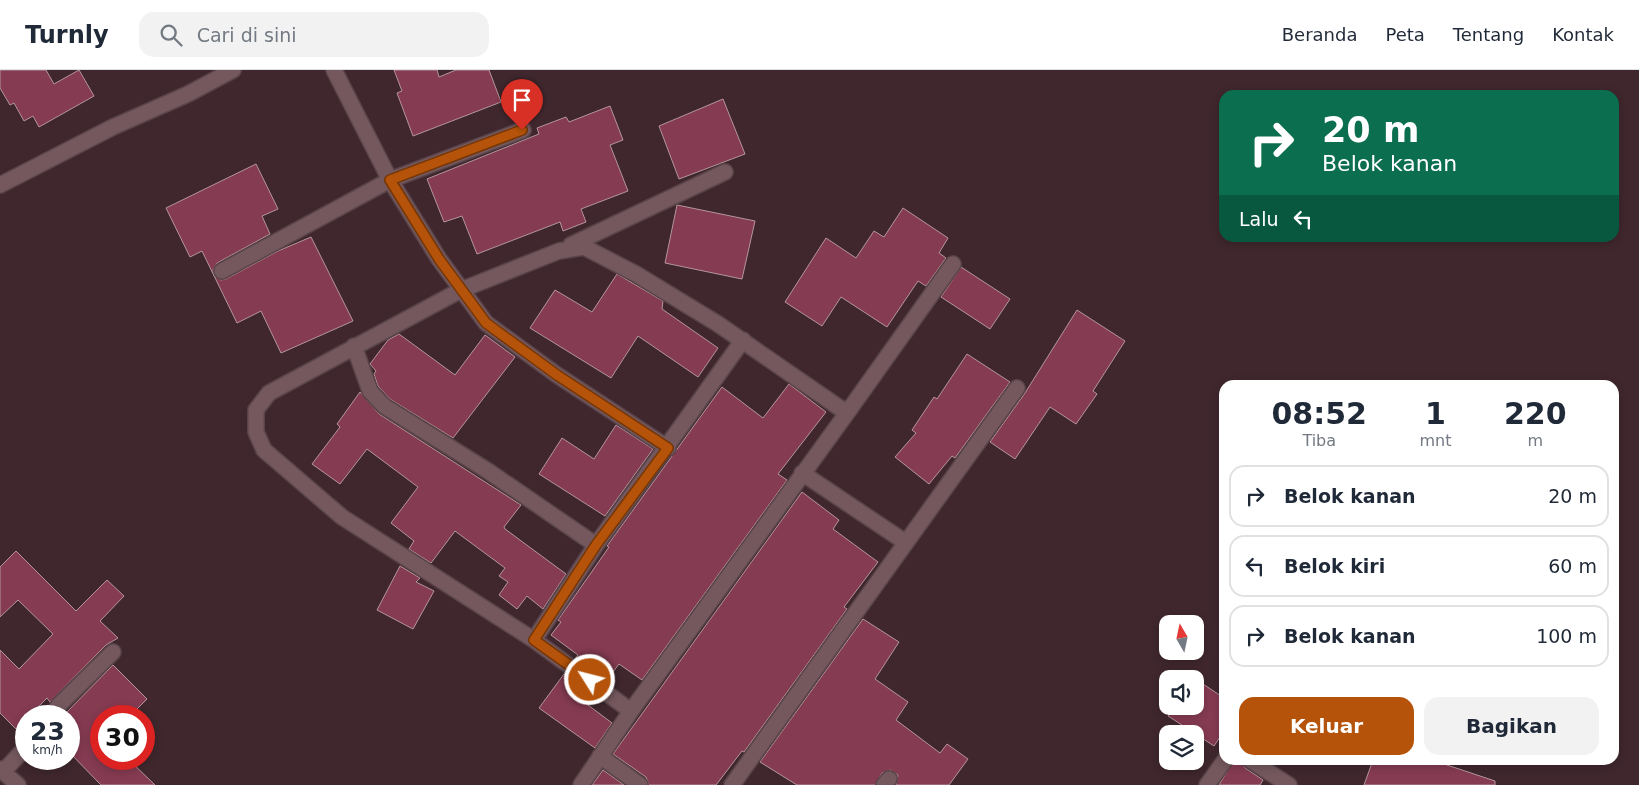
<!DOCTYPE html>
<html lang="id">
<style>
:root{--surface:#fff;--page:#f2f2f3;--text:#1f2937;--muted:#747a83;--line:#e0e1e3;--accent:#b45309}
body{margin:0;font-family:"DejaVu Sans",sans-serif;background:var(--page);color:var(--text);height:100vh;display:flex;flex-direction:column;font-size:19px;white-space:nowrap}
*{box-sizing:border-box;margin:0}
p{font-size:16px;color:var(--muted)}
.icon{flex:none;width:28px;height:28px;fill:none;stroke:currentColor;stroke-width:2;stroke-linecap:round;stroke-linejoin:round}
.map{position:relative;flex:1;overflow:hidden}
.sheet{position:absolute;left:1219px;top:310px;width:400px;height:385px;display:flex;flex-direction:column;background:var(--surface);border-radius:15px;box-shadow:0 2px 8px #0003}
.sheet>*{flex:none}
.top-card{position:absolute;left:1219px;top:20px;width:400px;height:152px;border-radius:15px;box-shadow:0 2px 8px #0003;background:#0b6e4f;color:#fff;overflow:hidden}
.needle{width:32px;rotate:351deg}
.controls{position:absolute;left:1159px;top:545px;display:grid;gap:10px}
.controls a{display:grid;place-items:center;width:45px;height:45px;border-radius:10px;background:var(--surface);box-shadow:0 2px 8px #0003;font-size:25px}
.speed{position:absolute;left:15px;top:635px;display:flex;gap:10px;font-size:25px;font-weight:700;text-align:center}
.speed>*{display:grid;place-content:center;width:65px;height:65px;border-radius:50%;background:var(--surface);box-shadow:0 2px 8px #0003;line-height:1}
.speed small{font-size:12px;font-weight:400}
.speed .limit{border:8px solid #d22;background:#fff;color:#111}
.pin{position:absolute;display:grid;place-items:center;width:42px;height:42px;color:#fff;margin:-51px -21px;border-radius:50% 50% 50% 0;rotate:-45deg;box-shadow:0 0 5px #0007}
.pin .icon{rotate:45deg}
.me{position:absolute;width:55px;margin:-28px;rotate:306deg;stroke-linejoin:round;filter:drop-shadow(0 0 4px #0008)}
.turn{display:flex;align-items:center;gap:18px;height:105px;padding:0 20px;font-size:22px}
.turn .icon{width:65px;height:65px;stroke-width:2.5}
.turn b{display:block;font-size:35px;line-height:42px}
.then{display:flex;align-items:center;height:48px;padding:0 20px;background:#0003;gap:10px;font-size:19px}
.eta{display:flex;justify-content:space-evenly;align-items:center;height:85px;text-align:center}
.eta b{font-size:30px;font-weight:800;line-height:35px}
.cta{display:flex;gap:10px;margin-top:auto;padding:10px 20px}
.cta a{flex:1;height:58px;border-radius:15px;background:var(--accent);color:#fff;font-size:20px;font-weight:800;line-height:58px;text-align:center}
.cta a+a{background:var(--page);color:var(--text)}
ul{padding:0;list-style:none}
li{display:flex;align-items:center;gap:15px;height:62px;margin:0 10px 8px;padding:0 10px;border:2px solid var(--line);border-radius:15px}
li div{flex:1}
li b{display:block;font-size:19px}
li em{font-style:normal}
header{display:flex;align-items:center;gap:30px;box-sizing:border-box;height:70px;padding:0 25px;background:var(--surface);border-bottom:1px solid var(--line)}
header strong{font-size:24px}
nav{display:flex;gap:28px;margin-inline-start:auto;font-size:18px}
.search{width:350px;height:45px;background:var(--page);display:flex;align-items:center;gap:12px;box-sizing:border-box;padding:0 18px;border-radius:15px;color:var(--muted);font-size:19px}
.map>svg:first-child{display:block}
</style>
<header>
<strong>Turnly</strong>
<div class="search"><svg class="icon" aria-label="search" viewBox="0 0 24 24"><circle cx="10" cy="10" r="6"/><path d="M15 15l6 6"/></svg>Cari di sini</div>
<nav><a>Beranda</a><a>Peta</a><a>Tentang</a><a>Kontak</a></nav>
</header>
<div class="map">
<svg width="1639" height="715" viewBox="0 0 1639 715">
<rect width="100%" height="100%" fill="#3f272d"/>
<path fill="#853b52" stroke="#b5969d" d="M0 0H46L54 14 79 0 94 26 39 57 33 46 24 51 14 33 10 35 0 18Z
M394 0H437L439 7 456 0H489L501 32 413 66 397 23 402 21Z
M723 29 745 84 679 109 659 56Z
M610 36 623 70 610 75 628 121 581 139 586 152 563 161 560 152 477 184 462 146 444 152 427 109 539 64 537 58 566 47 569 52Z
M256 94 278 139 262 146 270 164 217 193 213 200 214 206 221 210 226 209 278 181 311 167 353 251 281 283 261 241 237 253 202 181 190 187 166 138Z
M677 135 755 151 742 209 665 193Z
M903 138 948 168 939 183 946 188 926 216 918 211 887 257 841 227 822 256 785 232 826 168 856 188 874 161 884 167Z
M961 197 1010 229 990 259 941 227Z
M617 204 663 231 662 239 718 278 698 307 638 266 611 308 530 258 555 220 592 242Z
M1077 240 1125 271 1093 321 1097 324 1076 354 1050 337 1015 389 990 372 1025 323Z
M399 264 455 305 485 265 515 287 453 368 390 329 378 316 374 304 376 301 370 294 388 270Z
M967 284 1010 312 955 388 952 386 929 414 895 387 916 363 912 360 934 327 937 329Z
M789 314 826 342 778 404 787 410 642 610 619 594 606 611 575 589 578 585 551 565 561 552 558 550 609 477 607 476 722 317 763 348Z
M360 322 379 344 521 435 504 457 505 459 566 504 543 539 527 526 517 539 499 525 508 512 499 506 505 498 455 461 431 493 409 479 414 471 391 453 418 417 367 379 340 414 312 394 340 357 337 354Z
M616 355 653 379 605 446 539 404 562 368 594 389Z
M802 422 839 450 833 459 878 492 844 537 847 539 744 682 742 681 716 715H649L646 707 613 684Z
M16 481 76 541 107 510 124 526 100 551 118 568 106 575 50 632 47 628 29 646H26L16 659 0 643V580L19 599 53 564 18 530 0 547V497Z
M400 496 420 508 416 512 434 521 413 559 377 540Z
M863 549 899 572 875 609 908 632 896 650 940 683 947 674 968 689 949 715H896L898 705 890 700 882 703 875 715H797L760 692Z
M113 595 147 629 130 646H101V689H128L155 715H101L69 682V646H63Z
M564 604 595 626 588 635 612 653 595 678 539 638Z
M1194 608 1224 628V661L1214 676 1168 646 1175 636H1195Z
M1234 690H1241L1245 698 1263 710 1260 715H1219Z
M1373 690H1432L1495 711V715H1364Z
M603 700 624 715H592Z"/>
<g fill="none" stroke-linecap="round" stroke-linejoin="round">
<g stroke="#59444a" stroke-width="18">
<path id="street" d="M334 0 390 110 439 189 486 253 557 305 668 378
M0 115 113 57 188 24 233 0
M571 175 725 102
M222 201 390 110 523 60
M354 276 370 321 384 336 488 401 596 475
M802 403 905 472
M534 570 342 447 264 380 256 362V340L269 323 461 220 559 181 584 177 636 204 718 254 847 343
M631 641 534 570 596 475 743 270
M51 646 59 635 113 582
M600 686 640 715
M1250 690 1289 715
M0 699 18 715
M3 702 26 677
M581 715 631 641 847 343 953 194
M732 715 1017 318
M884 715 889 709
M1207 715 1225 690"/>
</g>
<use href="#street" stroke="#74585e" stroke-width="15"/>
</g>
<g fill="none" stroke-linecap="round" stroke-linejoin="round">
<g stroke="#753606" stroke-width="12">
<path id="route" d="M522 60 390 110 439 189 486 253 557 305 668 378 596 475 534 570 590 610"/>
</g>
<use href="#route" stroke="#b45309" stroke-width="9"/>
</g>
</svg>
<div class="controls">
<a><svg class="needle" viewBox="-14 -14 28 28"><path d="M0-13l5 13h-10z" fill="#e53935"/><path d="M0 13l5-13h-10z" fill="#747a83"/></svg></a>
<a><svg class="icon" aria-label="sound" viewBox="0 0 24 24"><path d="M4 9h4l5-4v14l-5-4H4zM17 9q2 3 0 6"/></svg></a>
<a><svg class="icon" aria-label="layers" viewBox="0 0 24 24"><path d="M12 4l9 5-9 5-9-5zM3 14l9 5 9-5"/></svg></a>
</div>
<div class="speed"><div>23<small>km/h</small></div><div class="limit">30</div></div>
<div class="pin" style="left:522px;top:60px;background:#d93025"><svg class="icon" aria-label="arrive" viewBox="0 0 24 24"><path d="M6 21V4h12l-3 4 3 4H6"/></svg></div>
<svg class="me" style="left:590px;top:610px" viewBox="-20 -20 40 40"><circle r="17" fill="#b45309" stroke="#fff" stroke-width="3"/><path d="M0-11L8 9 0 5-8 9z" fill="#fff"/></svg>
<div class="top-card">
<div class="turn"><svg class="icon" aria-label="right" viewBox="0 0 24 24"><path d="M7 20v-9h11M14 6l5 5-5 5"/></svg><div><b>20 m</b>Belok kanan</div></div>
<div class="then">Lalu<svg class="icon" aria-label="left" viewBox="0 0 24 24"><path d="M17 20v-9H6M10 6l-5 5 5 5"/></svg></div>
</div>
<section class="sheet">
<div class="eta">
<div><b>08:52</b><p>Tiba</p></div>
<div><b>1</b><p>mnt</p></div>
<div><b>220</b><p>m</p></div>
</div>
<ul>
<li><svg class="icon" aria-label="right" viewBox="0 0 24 24"><path d="M7 20v-9h11M14 6l5 5-5 5"/></svg><div><b>Belok kanan</b></div><em>20 m</em></li>
<li><svg class="icon" aria-label="left" viewBox="0 0 24 24"><path d="M17 20v-9H6M10 6l-5 5 5 5"/></svg><div><b>Belok kiri</b></div><em>60 m</em></li>
<li><svg class="icon" aria-label="right" viewBox="0 0 24 24"><path d="M7 20v-9h11M14 6l5 5-5 5"/></svg><div><b>Belok kanan</b></div><em>100 m</em></li>
</ul>
<div class="cta"><a>Keluar</a><a>Bagikan</a></div>
</section>
</div>
